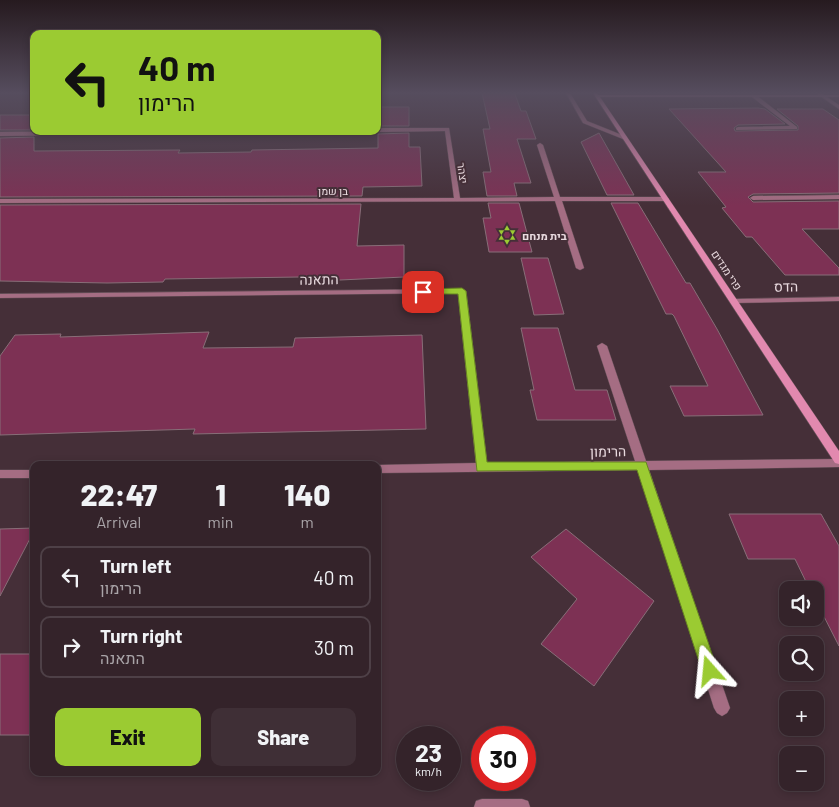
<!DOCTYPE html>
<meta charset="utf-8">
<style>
:root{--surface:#34232a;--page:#3f2f36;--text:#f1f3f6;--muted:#a9a4a8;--line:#4e4047;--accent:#9bcb32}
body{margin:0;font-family:Barlow,Heebo,sans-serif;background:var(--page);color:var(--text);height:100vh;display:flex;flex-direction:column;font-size:19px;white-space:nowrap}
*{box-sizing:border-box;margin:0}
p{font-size:16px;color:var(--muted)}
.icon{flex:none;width:28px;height:28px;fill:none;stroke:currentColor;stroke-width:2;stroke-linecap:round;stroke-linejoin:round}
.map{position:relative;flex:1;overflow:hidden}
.sheet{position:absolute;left:30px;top:461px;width:351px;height:315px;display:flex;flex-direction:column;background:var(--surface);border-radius:10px;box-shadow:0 2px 8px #0003,0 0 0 1px var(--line)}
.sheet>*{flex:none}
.hud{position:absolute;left:30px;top:30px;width:351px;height:105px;border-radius:10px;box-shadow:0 2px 8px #0003,0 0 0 1px var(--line);background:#9bcb32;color:#111;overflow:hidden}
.buttons{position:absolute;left:779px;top:581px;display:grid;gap:10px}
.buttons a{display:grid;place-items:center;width:45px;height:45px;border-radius:10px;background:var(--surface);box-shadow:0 2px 8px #0003,0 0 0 1px var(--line);font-size:25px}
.speed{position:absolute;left:396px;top:726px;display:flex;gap:10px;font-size:25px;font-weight:700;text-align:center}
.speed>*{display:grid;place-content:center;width:65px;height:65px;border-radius:50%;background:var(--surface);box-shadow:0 2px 8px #0003,0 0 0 1px var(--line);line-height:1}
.speed small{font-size:12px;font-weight:400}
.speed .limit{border:8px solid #d22;background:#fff;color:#111}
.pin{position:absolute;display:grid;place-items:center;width:42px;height:42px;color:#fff;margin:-21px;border-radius:10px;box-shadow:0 2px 8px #0006}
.me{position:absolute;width:55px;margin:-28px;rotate:342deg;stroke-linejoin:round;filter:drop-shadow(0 0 4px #0008)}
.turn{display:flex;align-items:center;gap:18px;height:105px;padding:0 25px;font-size:22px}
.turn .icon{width:65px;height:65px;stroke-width:2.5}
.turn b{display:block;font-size:35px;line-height:42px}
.eta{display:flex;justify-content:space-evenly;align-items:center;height:85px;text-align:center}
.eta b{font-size:30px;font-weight:800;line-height:35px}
.action{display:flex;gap:10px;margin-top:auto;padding:10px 25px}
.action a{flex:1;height:58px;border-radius:10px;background:var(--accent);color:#111;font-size:20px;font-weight:800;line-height:58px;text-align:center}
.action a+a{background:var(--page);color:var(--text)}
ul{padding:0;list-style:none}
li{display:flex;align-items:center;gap:15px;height:62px;margin:0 10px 8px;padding:0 15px;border:2px solid var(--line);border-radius:10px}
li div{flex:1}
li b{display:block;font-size:19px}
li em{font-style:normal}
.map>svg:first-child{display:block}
</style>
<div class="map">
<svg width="839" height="807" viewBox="0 0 839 807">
<rect width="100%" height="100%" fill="#452f38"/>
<path fill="#7d3154" stroke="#886e78" d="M482 93 515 94 521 111H526L536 139H517L531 183H514L517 196H487L483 172H491L483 129H490Z
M378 107H409V126H378Z
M758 108 765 109 785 124 738 125 734 128 735 131 798 130V126L777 109H823L839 120V193L753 194 748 197 753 202 839 201V229H802L839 268V275H785L752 237H746L722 208 726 207 698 172H726L669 109Z
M0 115H34V130H0Z
M409 133V147H420L422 186 363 187 362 196 0 197V138L34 137V151L180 150 178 153 251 152 252 150 378 148V134Z
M599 133 634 195H607L581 142Z
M488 203H519L532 252H489L483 218H491Z
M611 203H638L686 283H690L717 329 763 415 684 416 670 386H708L674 316 672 314H666Z
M361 204 357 246 404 245V277L340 280 300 279V277L165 279 163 282 107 283 0 281V205Z
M521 258H548L564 314 534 315Z
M521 328H558L575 390H607L616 420H537L530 390H534Z
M209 332 203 348 293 347 295 338 422 335 426 429 193 434 195 429 0 435V356L15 335 61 334 60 337Z
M729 514H821L839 546V646L815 599V590H810L795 559H748Z
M34 528V531L0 596V529Z
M566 529 654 601 594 686 541 644 577 599 531 557Z
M0 654H34V735H0Z"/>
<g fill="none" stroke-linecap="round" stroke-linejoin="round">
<g stroke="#634e56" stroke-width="1">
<path id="lane" d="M566 93H570L587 121 627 137V139H623L583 123Z
M752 95H756L797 127V129L736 130V128L738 127 790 126 752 97Z"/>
</g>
<g stroke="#634e56" stroke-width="1">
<path id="street" d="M816 93H821L839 105V109Z
M378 128H449L460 198 554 197 537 145 540 143 543 145 560 197H666L669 199 666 201H562L584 268 580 270 576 268 555 201 0 203V199L454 198 445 131 378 132 377 131Z
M96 131H260L257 133 0 136V132Z
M839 195V199L753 200 750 198 753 196Z
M462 289 466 291 487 463 635 461 597 346 602 343 607 346 646 461 839 459V467L649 470 730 708 727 713 722 716 717 713 714 708 638 470 378 473V465L476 463 458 293 0 298V294Z
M839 297V301L734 303 730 301 734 299Z
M0 470H34V478H0Z
M482 799H522L528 801 530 807H474L476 801Z"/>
</g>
<g stroke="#634e56" stroke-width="1">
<path id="secondary" d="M593 93H597L598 95H839V97H600L839 451V464L835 463Z"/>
</g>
<use href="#lane" fill="#a56d83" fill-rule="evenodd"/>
<use href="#street" fill="#a56d83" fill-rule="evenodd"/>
<use href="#secondary" fill="#e289af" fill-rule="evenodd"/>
</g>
<linearGradient id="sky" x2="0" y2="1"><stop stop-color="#261a1f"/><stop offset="0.45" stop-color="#564d5e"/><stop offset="1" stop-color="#564d5e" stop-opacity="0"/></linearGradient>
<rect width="839" height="206" fill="url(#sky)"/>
<path fill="#9bcb32" stroke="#658420" d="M462 288 466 291 487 462H646L718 671 716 677 710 679 704 677 702 671 637 470 477 471 458 294H423L419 292 423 289Z"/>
<defs>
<g id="synagogue-bare" transform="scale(1.5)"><path d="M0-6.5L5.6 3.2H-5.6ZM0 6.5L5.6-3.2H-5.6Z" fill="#9bcb32" stroke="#452f38" stroke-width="2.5" paint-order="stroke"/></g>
</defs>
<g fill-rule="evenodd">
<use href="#synagogue-bare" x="507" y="235"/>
</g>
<g text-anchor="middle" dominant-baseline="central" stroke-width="4" stroke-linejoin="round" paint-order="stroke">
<g font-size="11" fill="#e9dadf" stroke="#452f38">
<text transform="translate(463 173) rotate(82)">יצהר</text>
<text x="333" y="190">בן שמן</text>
<text transform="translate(727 270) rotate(56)">פרי מגדים</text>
</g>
<g font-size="11" font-weight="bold" fill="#e9dadf" stroke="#452f38" text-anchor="start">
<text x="522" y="235">בית מנחם</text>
</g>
<g font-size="14" fill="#e9dadf" stroke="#452f38">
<text transform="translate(319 279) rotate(-1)">התאנה</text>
<text transform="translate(786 286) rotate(-1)">הדס</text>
<text transform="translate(608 451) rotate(-1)">הרימון</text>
</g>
</g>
</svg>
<div class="buttons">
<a><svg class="icon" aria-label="sound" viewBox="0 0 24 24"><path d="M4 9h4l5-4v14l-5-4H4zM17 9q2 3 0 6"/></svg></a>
<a><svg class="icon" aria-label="search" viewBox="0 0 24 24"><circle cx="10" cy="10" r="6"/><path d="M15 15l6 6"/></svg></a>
<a>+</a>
<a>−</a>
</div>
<div class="speed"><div>23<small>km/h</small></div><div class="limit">30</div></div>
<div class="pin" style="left:423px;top:292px;background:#d93025"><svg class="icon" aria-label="arrive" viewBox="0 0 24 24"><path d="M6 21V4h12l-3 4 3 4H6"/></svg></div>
<svg class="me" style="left:710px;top:671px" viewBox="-20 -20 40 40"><path d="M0-17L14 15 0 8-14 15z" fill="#9bcb32" stroke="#fff" stroke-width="4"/></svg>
<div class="hud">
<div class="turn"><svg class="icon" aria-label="left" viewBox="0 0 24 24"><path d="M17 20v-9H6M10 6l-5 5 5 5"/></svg><div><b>40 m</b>הרימון</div></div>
</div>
<section class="sheet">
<div class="eta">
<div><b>22:47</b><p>Arrival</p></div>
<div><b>1</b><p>min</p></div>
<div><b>140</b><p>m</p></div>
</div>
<ul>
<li><svg class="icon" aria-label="left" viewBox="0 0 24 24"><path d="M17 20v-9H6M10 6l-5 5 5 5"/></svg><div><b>Turn left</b><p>הרימון</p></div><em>40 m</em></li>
<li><svg class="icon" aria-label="right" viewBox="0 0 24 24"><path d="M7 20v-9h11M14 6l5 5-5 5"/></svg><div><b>Turn right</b><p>התאנה</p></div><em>30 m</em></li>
</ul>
<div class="action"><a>Exit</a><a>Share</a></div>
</section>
</div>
